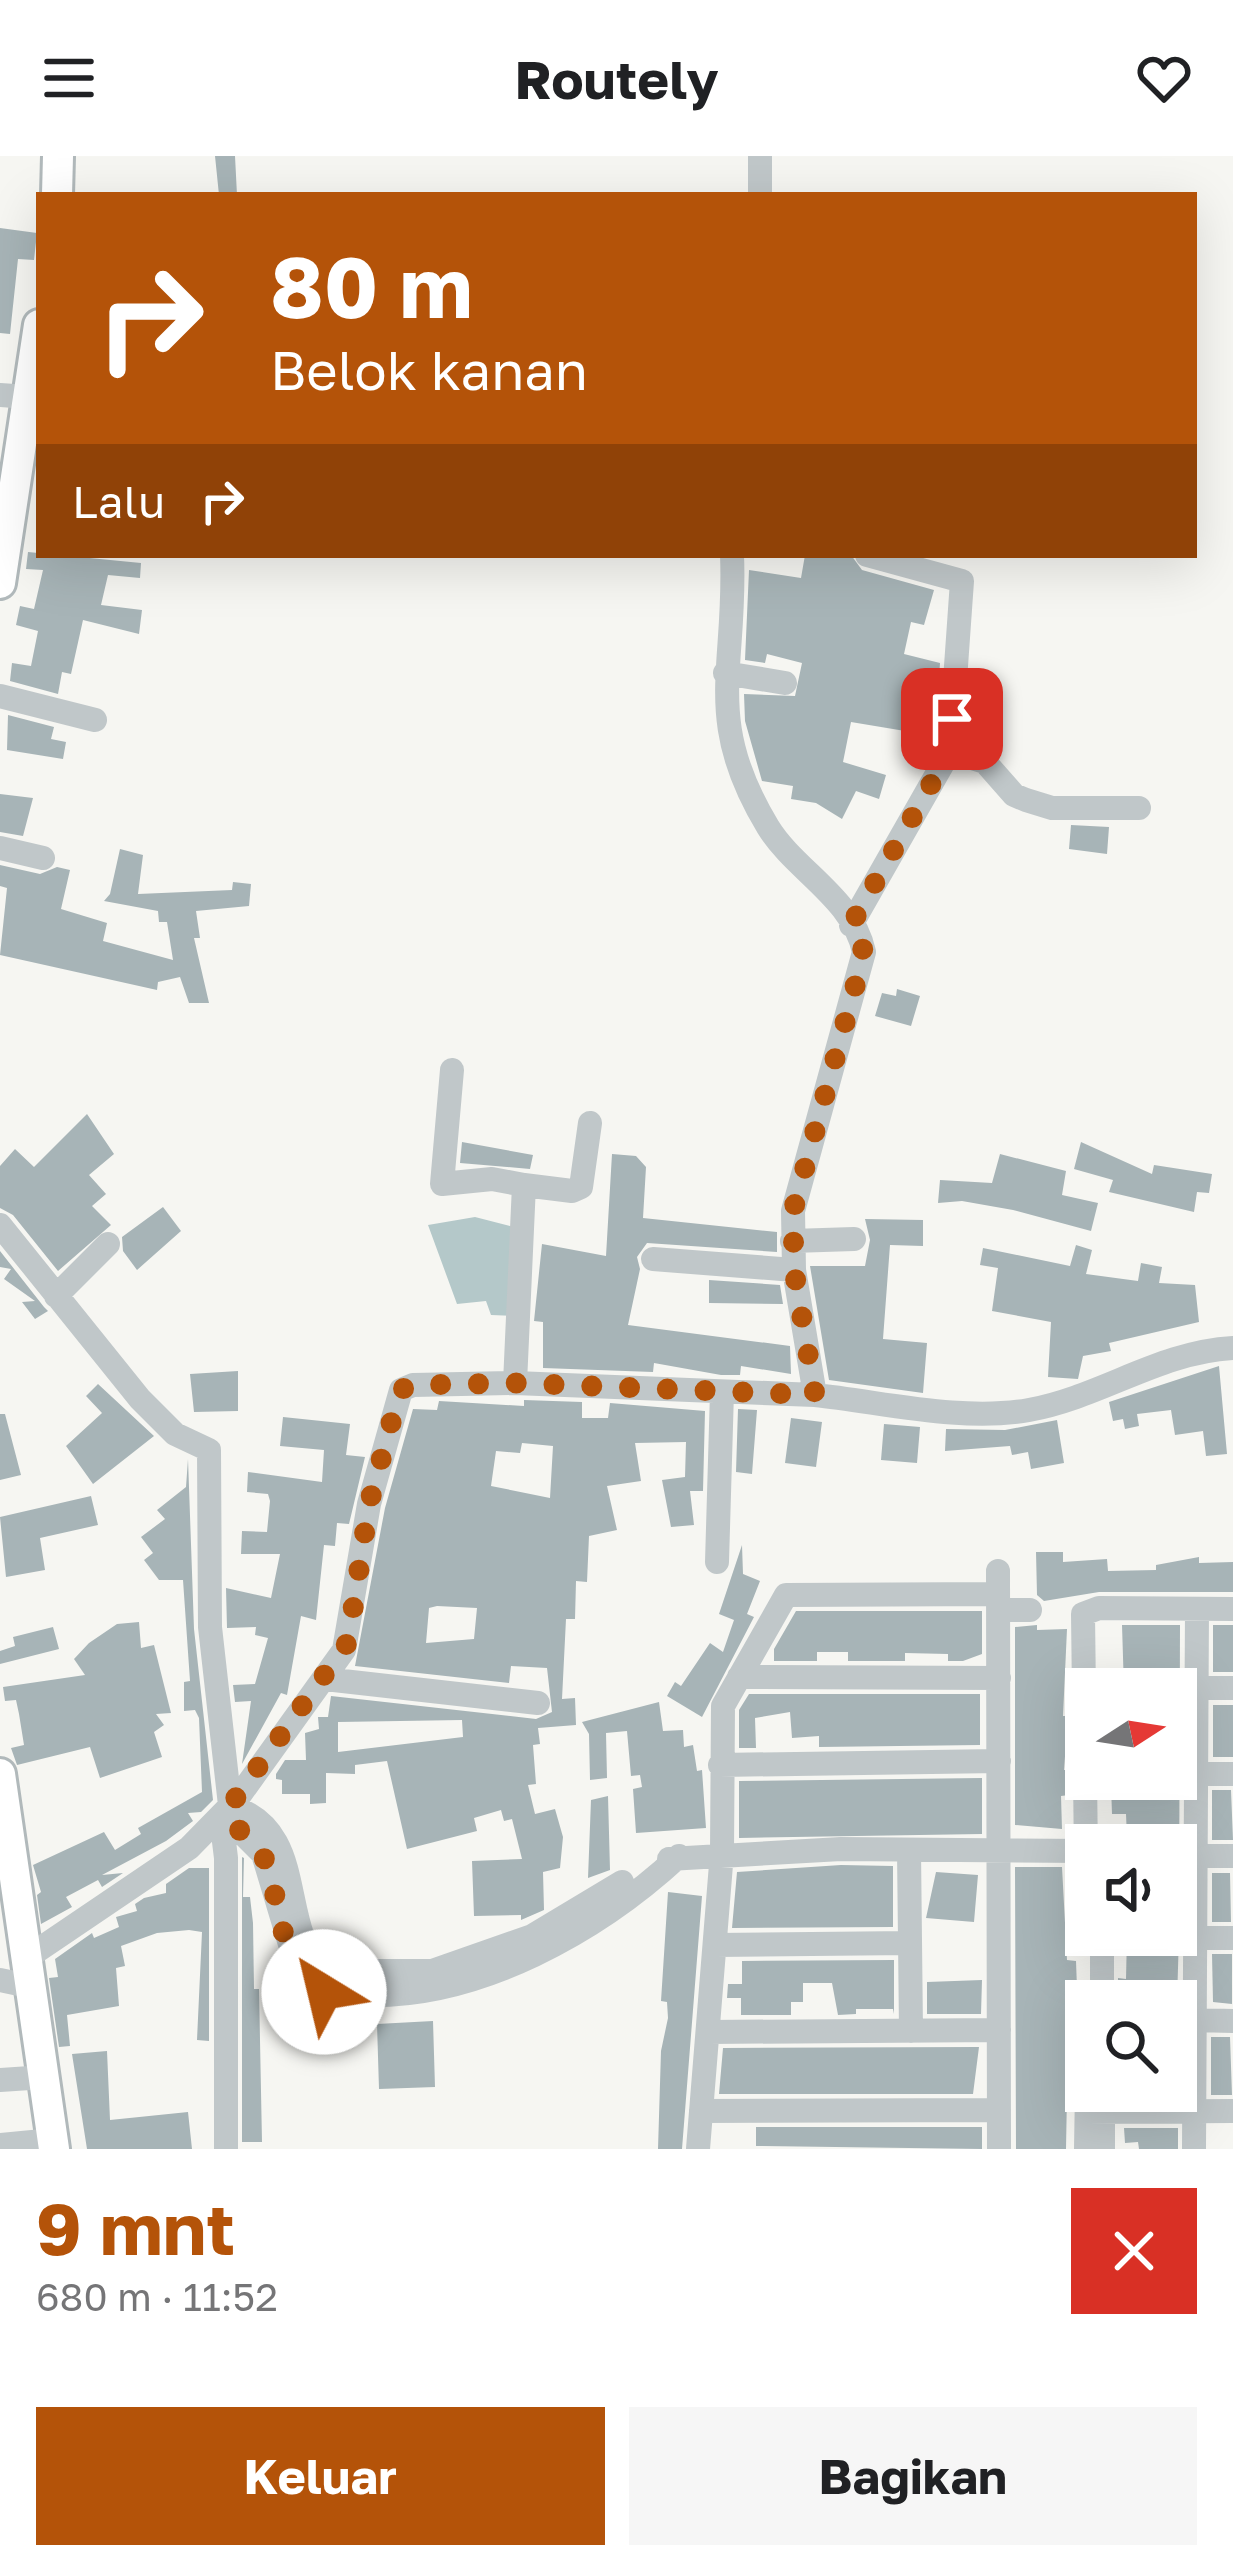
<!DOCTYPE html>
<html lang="id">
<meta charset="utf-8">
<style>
:root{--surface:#fff;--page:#f6f6f6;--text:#202124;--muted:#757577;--accent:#b45309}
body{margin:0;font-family:"Golos Text",sans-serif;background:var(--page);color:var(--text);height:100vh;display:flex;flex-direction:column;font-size:45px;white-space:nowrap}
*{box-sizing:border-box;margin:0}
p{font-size:39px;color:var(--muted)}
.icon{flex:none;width:66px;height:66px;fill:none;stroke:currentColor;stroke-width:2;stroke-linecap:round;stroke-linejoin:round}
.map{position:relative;height:1993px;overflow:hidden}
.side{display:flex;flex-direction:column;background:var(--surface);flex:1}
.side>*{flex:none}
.hud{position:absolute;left:36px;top:36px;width:1161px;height:366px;border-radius:0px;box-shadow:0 12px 48px #0002;background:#b45309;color:#fff;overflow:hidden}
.needle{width:78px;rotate:78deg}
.fabs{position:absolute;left:1065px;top:1512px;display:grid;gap:24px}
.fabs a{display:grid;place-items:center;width:132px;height:132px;border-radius:0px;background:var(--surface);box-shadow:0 12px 48px #0002;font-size:60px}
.pin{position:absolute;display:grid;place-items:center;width:102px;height:102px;color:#fff;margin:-51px;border-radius:24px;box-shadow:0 6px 18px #0006}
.me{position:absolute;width:132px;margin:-66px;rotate:324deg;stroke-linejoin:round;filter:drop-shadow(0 0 9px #0008)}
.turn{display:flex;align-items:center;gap:42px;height:252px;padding:0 36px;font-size:54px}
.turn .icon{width:156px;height:156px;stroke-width:2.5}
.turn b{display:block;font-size:84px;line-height:102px}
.then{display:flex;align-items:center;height:114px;padding:0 36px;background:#0003;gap:24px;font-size:45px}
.round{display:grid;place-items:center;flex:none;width:126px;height:126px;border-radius:0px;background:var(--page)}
.overview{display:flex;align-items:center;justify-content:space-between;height:204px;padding:0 36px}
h1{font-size:72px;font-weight:700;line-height:90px;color:var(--accent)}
.action{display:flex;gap:24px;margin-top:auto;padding:24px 36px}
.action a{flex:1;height:138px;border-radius:0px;background:var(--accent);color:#fff;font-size:48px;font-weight:700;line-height:138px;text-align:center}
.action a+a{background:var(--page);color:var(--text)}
header{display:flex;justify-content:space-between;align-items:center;height:156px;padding:0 36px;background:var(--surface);font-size:54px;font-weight:700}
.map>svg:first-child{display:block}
</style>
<header><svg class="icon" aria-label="menu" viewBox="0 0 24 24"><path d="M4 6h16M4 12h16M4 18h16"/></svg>Routely<svg class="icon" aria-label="heart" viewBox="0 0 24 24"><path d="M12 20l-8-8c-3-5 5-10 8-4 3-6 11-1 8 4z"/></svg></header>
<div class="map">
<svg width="1233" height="1993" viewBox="0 0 1233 1993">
<rect width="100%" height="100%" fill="#f6f6f2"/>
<path fill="#b4c8c9" d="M475 1061 518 1072 516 1160 491 1159 486 1145 457 1148 428 1069Z"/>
<path fill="#a7b4b7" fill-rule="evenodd" d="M215 0H235L237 39H219Z
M0 72 37 77 34 104 18 103 10 178 0 177Z
M28 396 141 407 140 422 108 419 101 449 142 454 139 478 83 464 71 518 62 516 58 538 10 525 12 507 31 510 38 475 16 469 20 450 34 453 43 414 26 413Z
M805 399H851L862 414 934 434 924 469 911 466 904 498 940 507 935 580 851 566 843 606 886 619 879 643 856 635 842 663 816 647 791 643 793 630 762 625 745 565 744 538 795 540 802 507 767 498 765 507 745 504 749 414 801 422Z
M8 559 54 571 51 583 66 586 63 603 7 594Z
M0 638 33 642 23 680 0 676Z
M1071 669 1109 671 1107 698 1069 693Z
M120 693 143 699 138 738 232 734 233 726 251 728 249 750 196 755 200 782H194L209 847H189L180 821 158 826 157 834 0 799 7 732 0 730V709L40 718 57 711 70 714 61 753 107 767 103 785 173 804 167 766H159L158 755 104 745 110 738Z
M897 833 920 840 911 870 875 860 882 837 896 840Z
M87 958 114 998 89 1019 106 1038 92 1050 111 1069 58 1115 13 1059 0 1052V1010L15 993 34 1011Z
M462 986 533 999 530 1013 460 1007Z
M1081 986 1152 1018 1154 1009 1212 1018 1209 1037 1197 1036 1194 1056 1109 1036 1113 1024 1074 1013Z
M612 998 636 1000 646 1011 643 1062 777 1076V1096L647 1087 637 1101 640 1113 628 1169 790 1190 791 1218 741 1210 740 1219H721L654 1207 653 1216 543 1212V1166L534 1165 542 1088 606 1100Z
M1000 998 1066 1015 1062 1039 1098 1047 1091 1075 1013 1054 962 1045 938 1047 940 1024 992 1027Z
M163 1051 181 1075 137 1114 123 1095 122 1081Z
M865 1063 923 1064V1090L890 1089 883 1183 927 1187 923 1237 829 1224 810 1110H865L870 1084Z
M1076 1089 1092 1094 1086 1118 1138 1125 1141 1107 1162 1111 1159 1127 1195 1129 1199 1166 1109 1187 1111 1195 1083 1200 1078 1223 1048 1221 1051 1166 992 1155 998 1112 980 1109 983 1092 1070 1110Z
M0 1095 44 1151 48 1155 35 1163 22 1146 35 1145 4 1123 11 1113 0 1111Z
M709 1124 780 1129 783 1148 709 1147Z
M1219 1210 1227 1298 1206 1300 1203 1275 1175 1279 1171 1254 1137 1258 1139 1270 1125 1273 1123 1263 1113 1265 1109 1246Z
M238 1215V1255L194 1256 190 1218Z
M98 1228 154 1280 93 1328 66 1290 102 1257 86 1240Z
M524 1244 582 1246V1262H608L610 1247 705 1255 703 1335H690L694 1369 671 1371 662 1324 685 1321 686 1286 635 1287 641 1325 607 1330 617 1374 589 1380 587 1426 576 1425 575 1463H566L562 1543 575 1542 576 1569 538 1572 540 1588 533 1589 536 1628 528 1629 535 1658 555 1653 563 1681 560 1712 543 1716 544 1754 521 1764V1759L474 1760 472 1705 522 1703 512 1663 504 1665 501 1654 474 1662 477 1675 407 1693 387 1605 355 1609V1618L326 1617V1647L310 1648V1638H282V1624L276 1623V1618L285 1604H306L305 1577 319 1573 318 1561H328L331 1540 536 1563 552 1556 547 1512 511 1510 509 1527 355 1510 385 1352 413 1253 437 1254 439 1245 524 1250ZM522 1287 553 1290 550 1342 491 1330 496 1295 520 1297ZM437 1450 477 1452 474 1483 426 1487 429 1452ZM462 1564 463 1581 338 1596V1566Z
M738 1253 757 1254 752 1318 736 1316Z
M0 1258H5L21 1319 0 1324Z
M283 1261 350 1268 346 1299 365 1301 349 1368 337 1367 335 1390 324 1389 316 1464 301 1460 287 1539 281 1537 242 1608 251 1545 235 1546 233 1529 255 1528 268 1482 255 1479 256 1471 227 1472 226 1432 271 1442 280 1398H241L242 1375 267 1376 270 1345 268 1338 247 1336 248 1316 322 1326 324 1294 280 1290Z
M791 1262 822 1266 816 1311 785 1307Z
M1057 1264 1064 1307 1031 1313 1028 1296 1012 1299 1010 1290 945 1295 946 1273 1005 1274Z
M884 1268 920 1271 917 1307 881 1304Z
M188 1303 194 1473 213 1644 201 1656 188 1657 193 1665 166 1685 102 1719 123 1717 102 1731 98 1724 66 1741 72 1751 41 1768 37 1739 41 1736 33 1709 104 1676 115 1694 141 1678 138 1672 202 1636 199 1562 195 1554 184 1555V1526L190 1525 183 1424H159L144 1404 153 1397 141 1381 165 1363 157 1354 186 1331Z
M91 1340 98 1369 40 1382 45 1414 6 1421 0 1361Z
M742 1389 743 1418 760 1425 747 1458 754 1461 702 1561 667 1540 675 1526 681 1530 710 1487 723 1496 734 1464 719 1458Z
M1036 1396H1063V1406L1107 1403 1108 1415 1156 1414V1409L1199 1401V1407L1233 1406V1436H1099L1044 1445 1037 1439Z
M796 1455H982V1498L963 1505H948V1498L905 1497V1505H848V1496H817V1505H774V1493Z
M139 1466 141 1492 154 1489 171 1557 156 1558 164 1569 154 1576 162 1601 100 1622 90 1591 17 1609 11 1592 24 1589 19 1558 16 1544 5 1545 3 1531 85 1519 74 1503 89 1487 117 1468Z
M1037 1469V1474L1067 1473 1063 1560H1068L1064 1614H1068L1069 1639 1061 1640 1062 1673 1015 1669V1471Z
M1122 1469H1180L1179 1772 1176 1689H1155L1156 1681 1127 1682 1126 1658H1112L1111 1630 1125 1629V1623H1176V1533H1124Z
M1213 1469H1233V1516H1213Z
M53 1471 59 1493 0 1508V1495L15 1490 13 1481Z
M749 1538H980V1589L819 1591V1580L792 1582 790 1556 755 1562 756 1592H739V1554Z
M659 1546 663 1575 683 1574 684 1591 693 1589 697 1615 702 1614 706 1672 636 1677 633 1633 642 1631 640 1619 631 1620 627 1575 606 1577 607 1622 590 1624 589 1578 582 1566Z
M1213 1549H1233V1601H1213Z
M982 1622V1678L739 1682V1625Z
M1212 1634H1231L1233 1684H1212Z
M608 1640 610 1714 588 1722 591 1644Z
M242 1701 244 1702 243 1741H250L253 1767 254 1833H259L262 1986H242Z
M841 1709 893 1710V1771L732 1772 737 1716Z
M1015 1711H1062L1067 1804 1076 1805 1077 1832 1076 1923 1067 1937 1066 1993H1016Z
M189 1712H209V1885L197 1884 202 1776 189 1774 157 1777 121 1790 125 1810 116 1812 119 1850 67 1859 70 1890 59 1891 49 1822 58 1821 55 1803 92 1777 94 1782 119 1771 116 1761 137 1755 135 1748 144 1742 166 1737V1728Z
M936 1716 978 1719 974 1766 926 1762Z
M1212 1717H1230L1231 1766H1212Z
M668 1736 702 1740 682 1993H658L661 1895 668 1862 667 1846 661 1845Z
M1127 1779H1179L1177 1845H1118V1822L1126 1823Z
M1212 1798H1232V1848L1213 1846Z
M894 1804V1858L893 1853H856V1858L838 1859 832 1827H803V1846H791V1859H741V1842H727L728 1828H742V1805Z
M982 1824 981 1858H927V1826Z
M433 1865 435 1931 379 1933 377 1868Z
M1211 1881H1230L1232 1939H1211Z
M979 1891 973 1938H719L723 1892Z
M107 1895 110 1964 188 1956 192 1993H87L72 1898Z
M756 1971H982V1993L756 1990Z
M1124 1972H1178V1993H1139L1138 1986 1125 1987Z"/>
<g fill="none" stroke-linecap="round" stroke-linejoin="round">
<g stroke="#b1b9bb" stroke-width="36">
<path id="major" d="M57 39 58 0
M0 427 39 169
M0 1618 54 1993"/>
</g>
<path stroke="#c0c7c9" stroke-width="24" d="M760 39V0
M0 239 28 241
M867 399 962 425 950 595
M725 517 785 527
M0 540 95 564
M0 692 43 702
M851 769 950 595 985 606 1014 639 1026 644 1052 652H1139
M452 914 442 1028 492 1023 524 1029
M0 1069 140 1243 175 1278 209 1294 210 1471 232 1667 263 1698 295 1805 310 1830C327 1839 346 1838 364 1839 478 1843 598 1775 679 1700
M792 1085 854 1083
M653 1103 794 1114
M56 1140 108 1088
M515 1227 524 1029 572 1035 581 1031 590 967
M815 1239C882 1246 962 1266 1029 1254 1101 1241 1159 1196 1233 1192
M717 1406 722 1236
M998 1415 999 1993
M999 1454H1030
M739 1521 999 1522
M325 1523 538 1547
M1197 1532H1233
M720 1609 999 1605
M1196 1618H1233
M230 1650C310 1675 276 1766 323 1815H432L532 1780 622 1726
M221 1661 226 1702V1993
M909 1694 911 1875
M1195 1700H1233
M1086 1701 1083 1458 1099 1452 1233 1453
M669 1703 841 1693 1086 1695
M1102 1779V1845
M1195 1782H1233
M716 1789 910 1787
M28 1801 189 1692 237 1643 344 1494 369 1348 401 1234 413 1229 515 1227 815 1239 794 1114 793 1055 864 796C853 742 795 715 768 671 702 562 737 513 732 399
M0 1824 33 1831
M1195 1864 1233 1865
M709 1876 999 1874
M0 1924 45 1921
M1103 1943V1993
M701 1955 999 1954
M1087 1956 1233 1955
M0 1989 53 1984
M698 1993 722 1696 723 1550 786 1439 998 1438
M1086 1993 1087 1935
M1194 1993 1197 1453"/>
<use href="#major" stroke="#fff" stroke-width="30"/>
</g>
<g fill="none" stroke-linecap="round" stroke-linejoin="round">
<path stroke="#b45309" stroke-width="21" stroke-dasharray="0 37.8" d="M324 1836C279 1820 281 1739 264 1702 257 1688 243 1678 232 1667L230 1650 348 1486 369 1348 400 1234 412 1229 515 1227 815 1239 794 1114 793 1055 862 805 863 789 851 769 950 595 952 563"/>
</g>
</svg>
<div class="fabs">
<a><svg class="needle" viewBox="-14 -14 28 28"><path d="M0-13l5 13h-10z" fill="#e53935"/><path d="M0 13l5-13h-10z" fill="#757577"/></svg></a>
<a><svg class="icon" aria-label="sound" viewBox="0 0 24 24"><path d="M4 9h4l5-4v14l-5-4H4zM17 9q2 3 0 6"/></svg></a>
<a><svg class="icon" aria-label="search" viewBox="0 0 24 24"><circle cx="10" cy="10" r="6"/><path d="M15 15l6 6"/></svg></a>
</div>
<div class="pin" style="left:952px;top:563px;background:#d93025"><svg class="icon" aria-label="arrive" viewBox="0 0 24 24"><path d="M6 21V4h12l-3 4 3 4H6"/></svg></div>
<svg class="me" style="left:324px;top:1836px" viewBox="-20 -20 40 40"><circle r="19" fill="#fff"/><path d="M0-13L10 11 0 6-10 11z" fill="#b45309"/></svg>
<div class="hud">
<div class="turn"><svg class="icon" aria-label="right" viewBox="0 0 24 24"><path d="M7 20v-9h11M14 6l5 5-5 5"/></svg><div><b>80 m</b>Belok kanan</div></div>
<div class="then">Lalu<svg class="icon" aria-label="right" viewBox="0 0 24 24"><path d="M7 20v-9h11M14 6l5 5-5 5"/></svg></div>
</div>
</div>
<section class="side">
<div class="overview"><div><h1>9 mnt</h1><p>680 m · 11:52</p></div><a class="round" style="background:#d93025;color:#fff"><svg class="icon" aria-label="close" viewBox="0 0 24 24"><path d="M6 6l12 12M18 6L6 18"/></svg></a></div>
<div class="action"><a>Keluar</a><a>Bagikan</a></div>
</section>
